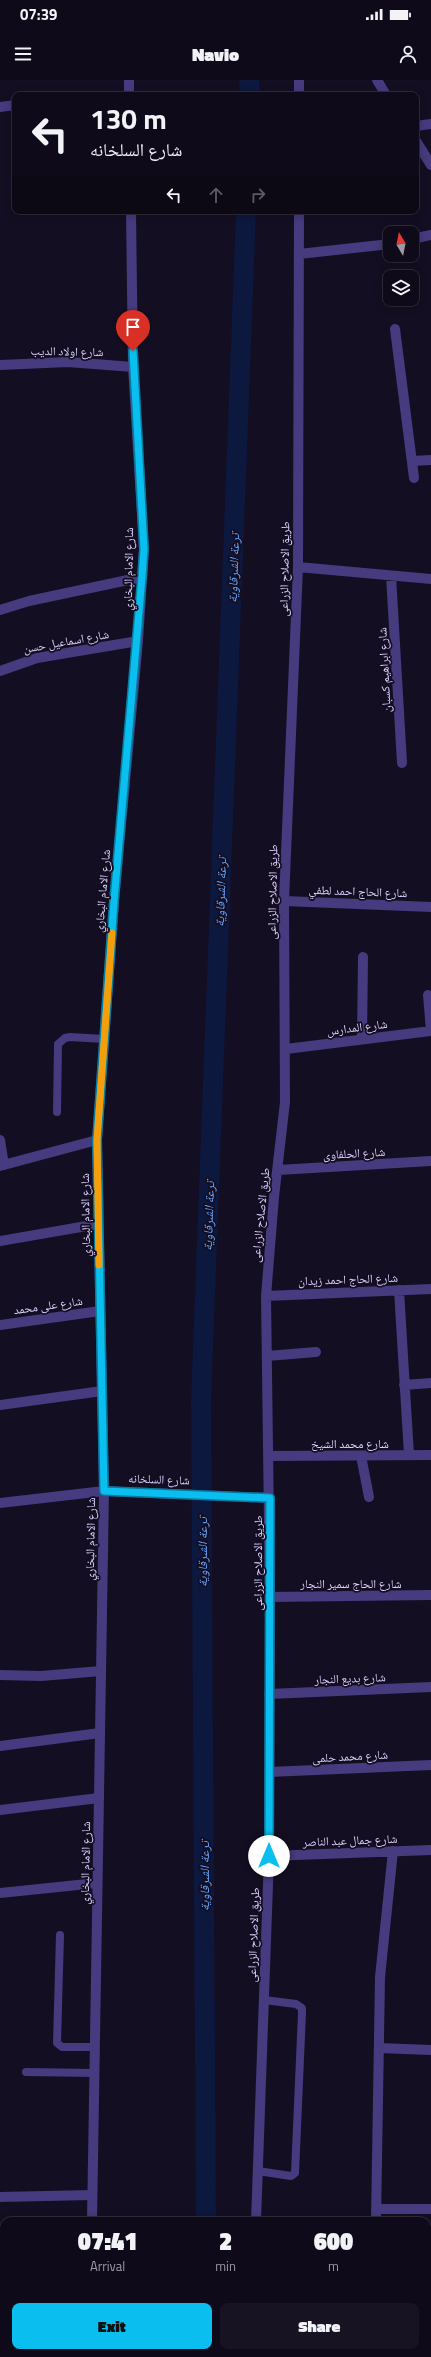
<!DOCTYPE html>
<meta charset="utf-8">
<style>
:root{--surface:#0f0a1a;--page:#181323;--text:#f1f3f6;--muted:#9b9aa2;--line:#2f2b39;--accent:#0abff0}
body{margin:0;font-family:"Titillium Web","Noto Naskh Arabic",sans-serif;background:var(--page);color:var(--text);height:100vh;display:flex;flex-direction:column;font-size:15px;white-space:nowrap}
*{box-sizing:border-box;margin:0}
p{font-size:13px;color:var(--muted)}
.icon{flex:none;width:22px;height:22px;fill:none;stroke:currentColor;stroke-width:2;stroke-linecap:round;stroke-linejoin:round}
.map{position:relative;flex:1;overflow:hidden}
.sheet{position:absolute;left:0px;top:2137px;width:431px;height:140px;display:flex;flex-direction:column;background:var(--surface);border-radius:12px 12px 0 0;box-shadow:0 2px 10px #0003,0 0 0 1px var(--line)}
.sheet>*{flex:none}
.top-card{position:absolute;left:12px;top:12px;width:407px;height:122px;border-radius:8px;box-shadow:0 2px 10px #0003,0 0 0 1px var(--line);background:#0f0a1a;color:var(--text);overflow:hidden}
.needle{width:26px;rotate:350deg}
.fabs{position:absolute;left:383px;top:146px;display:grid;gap:8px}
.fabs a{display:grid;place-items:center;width:36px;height:36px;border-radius:8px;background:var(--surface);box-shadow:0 2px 10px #0003,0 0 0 1px var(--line);font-size:20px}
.pin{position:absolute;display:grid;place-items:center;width:34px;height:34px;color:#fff;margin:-41px -17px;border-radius:50% 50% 50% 0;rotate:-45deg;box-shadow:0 0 4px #0007}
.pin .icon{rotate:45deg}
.me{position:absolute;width:44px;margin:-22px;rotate:0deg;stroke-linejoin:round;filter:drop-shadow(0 0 3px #0008)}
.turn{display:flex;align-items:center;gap:14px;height:84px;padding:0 12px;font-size:18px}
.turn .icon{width:52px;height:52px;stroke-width:2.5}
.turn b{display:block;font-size:28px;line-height:34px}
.lanes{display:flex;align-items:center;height:38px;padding:0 12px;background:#0003;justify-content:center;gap:20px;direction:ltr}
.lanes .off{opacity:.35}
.eta{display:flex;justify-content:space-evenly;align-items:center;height:68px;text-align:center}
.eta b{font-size:24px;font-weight:800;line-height:28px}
.cta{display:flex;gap:8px;margin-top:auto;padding:8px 12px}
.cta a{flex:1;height:46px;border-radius:8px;background:var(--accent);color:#111;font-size:16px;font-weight:800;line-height:46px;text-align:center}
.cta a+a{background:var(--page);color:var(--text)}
.status{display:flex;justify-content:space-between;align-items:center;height:28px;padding:0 20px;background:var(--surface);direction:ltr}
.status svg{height:11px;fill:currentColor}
header{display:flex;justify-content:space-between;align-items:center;height:52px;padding:0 12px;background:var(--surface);font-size:18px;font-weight:800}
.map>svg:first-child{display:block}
</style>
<div class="status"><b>07:39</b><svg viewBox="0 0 49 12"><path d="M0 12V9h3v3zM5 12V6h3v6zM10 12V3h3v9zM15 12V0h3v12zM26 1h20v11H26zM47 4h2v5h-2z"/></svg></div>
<header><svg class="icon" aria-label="menu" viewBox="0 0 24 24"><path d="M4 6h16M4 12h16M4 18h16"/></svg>Navio<svg class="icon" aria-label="person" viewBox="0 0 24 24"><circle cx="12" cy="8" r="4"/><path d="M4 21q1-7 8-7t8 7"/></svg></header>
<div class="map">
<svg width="431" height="2277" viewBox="0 0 431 2277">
<rect width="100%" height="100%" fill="#140e22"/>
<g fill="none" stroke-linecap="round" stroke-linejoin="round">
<path stroke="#0c183d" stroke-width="20" d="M249 0 250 15
M206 2141 201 1320 246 131
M206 2273V2277"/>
<path stroke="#453b7e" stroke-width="8" d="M57 1032 58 964 65 958 70 957 104 959
M60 1855 57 1963 62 1967H95
M26 1992 95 1993
M258 2091 291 2096 295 2093 302 1933V1928L296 1924 264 1920
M48 2277V2273"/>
<path stroke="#453b7e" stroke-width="10" d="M299 0V15
M377 0 386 15
M0 27 15 25
M416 46 431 44
M416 61 431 85
M412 159 431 155
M299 174 390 164
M395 249 414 398
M0 285 68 282 133 287
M412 381 431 380
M298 487 431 499
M391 496 402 683
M0 530 29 521 142 497
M0 591 37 578 138 561
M284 821 431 827
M428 915 431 951
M362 959 363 877
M286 969 431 951
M0 1060 4 1085
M0 1086 97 1060
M278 1090 431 1081
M0 1161 98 1144
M399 1210 409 1375
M266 1216 431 1209
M0 1245 100 1231
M267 1276 316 1272
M404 1305 431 1303
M0 1325 102 1311
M269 1376 431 1375
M361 1376 369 1417
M0 1423 104 1411 270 1418
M270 1517 431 1515
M0 1595 41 1596 101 1591
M269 1614 431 1607
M0 1666 100 1653
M269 1692 431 1685
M0 1730 99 1718
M269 1776 431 1770
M0 1813 97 1803
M379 1968 431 1970
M0 2117 92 2115
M376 2129H431
M256 2141 269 1776 270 1517 266 1216 274 1117 285 1022 284 821 298 487 299 131
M376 2141 380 1897 393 1771
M251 2277V2273
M374 2277V2273"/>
<path stroke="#453b7e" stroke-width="10" d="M129 15V0
M92 2141 104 1411 97 1060 114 821 138 561 144 469 133 287 131 131
M87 2277V2273"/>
</g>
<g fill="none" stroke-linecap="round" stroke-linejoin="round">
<g stroke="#067c9c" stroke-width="10">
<path id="route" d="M133 271 144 469 142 497 114 821 97 1060 104 1411 270 1418 269 1776"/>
</g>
<use href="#route" stroke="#0abff0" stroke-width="7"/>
<path stroke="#f59e0b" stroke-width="7" d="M99 1185 97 1060 112 853"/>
</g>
<g text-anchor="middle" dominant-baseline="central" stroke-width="3.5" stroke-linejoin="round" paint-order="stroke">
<g font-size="12" fill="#dbd1fd" stroke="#140e22">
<text transform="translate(67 271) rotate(1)">شارع اولاد الديب</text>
<text transform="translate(128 489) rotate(-89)">شارع الامام البخاري</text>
<text transform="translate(284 489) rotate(-89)">طريق الاصلاح الزراعى</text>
<text transform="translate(66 561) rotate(-10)">شارع اسماعيل حسن</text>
<text transform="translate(384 590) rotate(-93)">شارع ابراهيم كسبان</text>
<text transform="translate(102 811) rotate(-85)">شارع الامام البخاري</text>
<text transform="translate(358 811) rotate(2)">شارع الحاج احمد لطفي</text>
<text transform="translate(272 812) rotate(-89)">طريق الاصلاح الزراعى</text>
<text transform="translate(357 947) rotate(-7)">شارع المدارس</text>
<text transform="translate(354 1073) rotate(-3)">شارع الحلفاوى</text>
<text transform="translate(85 1135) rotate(-91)">شارع الامام البخاري</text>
<text transform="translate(260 1135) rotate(-84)">طريق الاصلاح الزراعى</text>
<text transform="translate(348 1199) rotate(-2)">شارع الحاج احمد زيدان</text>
<text transform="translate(48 1225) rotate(-8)">شارع على محمد</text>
<text x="350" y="1363">شارع محمد الشيخ</text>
<text transform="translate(159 1399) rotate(2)">شارع السلخانه</text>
<text transform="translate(90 1459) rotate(-89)">شارع الامام البخاري</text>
<text transform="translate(257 1483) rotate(-90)">طريق الاصلاح الزراعى</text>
<text x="351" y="1503">شارع الحاج سمير النجار</text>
<text transform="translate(350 1598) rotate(-2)">شارع بديع النجار</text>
<text transform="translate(350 1676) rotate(-3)">شارع محمد حلمى</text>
<text transform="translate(350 1760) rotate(-2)">شارع جمال عبد الناصر</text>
<text transform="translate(85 1783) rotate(-89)">شارع الامام البخاري</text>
<text transform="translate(253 1855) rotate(-88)">طريق الاصلاح الزراعى</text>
</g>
<g font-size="13" font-style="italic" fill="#64a3f8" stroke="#140e22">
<text transform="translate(233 488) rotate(-88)">ترعة الشرقاوية</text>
<text transform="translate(220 812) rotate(-88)">ترعة الشرقاوية</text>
<text transform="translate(208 1136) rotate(-88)">ترعة الشرقاوية</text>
<text transform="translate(202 1472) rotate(-90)">ترعة الشرقاوية</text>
<text transform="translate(204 1796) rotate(-90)">ترعة الشرقاوية</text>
</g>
</g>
</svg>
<div class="fabs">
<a><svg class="needle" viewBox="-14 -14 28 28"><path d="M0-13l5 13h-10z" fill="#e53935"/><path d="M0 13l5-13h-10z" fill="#9b9aa2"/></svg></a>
<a><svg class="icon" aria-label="layers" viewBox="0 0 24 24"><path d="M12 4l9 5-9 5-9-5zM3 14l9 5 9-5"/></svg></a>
</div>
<div class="pin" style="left:133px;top:271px;background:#d93025"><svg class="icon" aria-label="arrive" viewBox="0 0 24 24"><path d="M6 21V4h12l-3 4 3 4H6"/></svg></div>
<svg class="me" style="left:269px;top:1776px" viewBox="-20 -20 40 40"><circle r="19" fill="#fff"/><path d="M0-13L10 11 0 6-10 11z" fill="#0abff0"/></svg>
<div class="top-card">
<div class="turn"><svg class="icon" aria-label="left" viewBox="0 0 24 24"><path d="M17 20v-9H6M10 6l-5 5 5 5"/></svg><div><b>130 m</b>شارع السلخانه</div></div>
<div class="lanes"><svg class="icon" aria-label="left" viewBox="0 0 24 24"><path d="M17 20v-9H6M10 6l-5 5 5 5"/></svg><svg class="icon off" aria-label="ahead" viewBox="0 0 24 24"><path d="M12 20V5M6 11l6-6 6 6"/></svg><svg class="icon off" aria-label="right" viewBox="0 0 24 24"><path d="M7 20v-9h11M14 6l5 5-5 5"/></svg></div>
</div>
<section class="sheet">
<div class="eta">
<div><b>07:41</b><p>Arrival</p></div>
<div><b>2</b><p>min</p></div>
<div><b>600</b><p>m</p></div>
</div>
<div class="cta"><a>Exit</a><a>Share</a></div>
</section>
</div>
